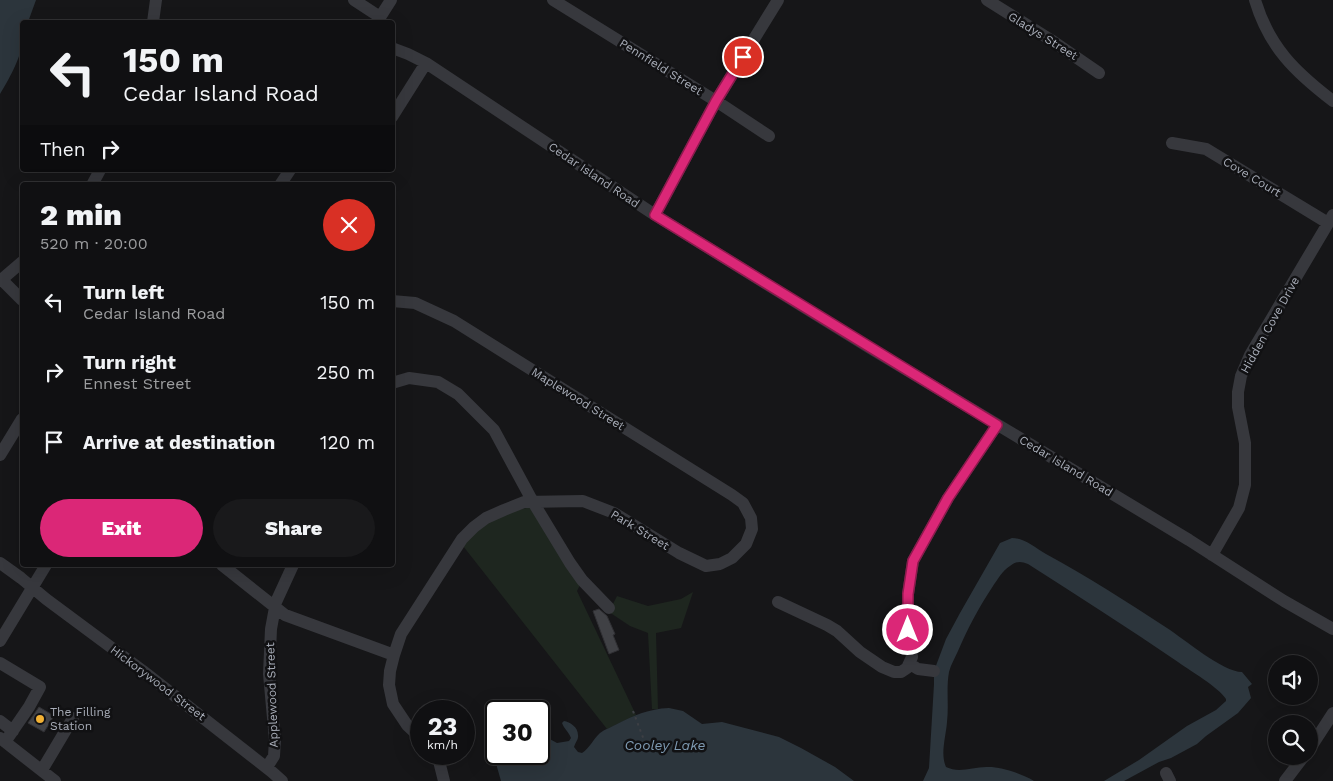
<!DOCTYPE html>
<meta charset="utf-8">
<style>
:root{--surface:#101012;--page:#19191b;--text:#f1f3f6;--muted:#9c9d9f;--line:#303032;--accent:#db2777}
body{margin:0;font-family:"Work Sans",sans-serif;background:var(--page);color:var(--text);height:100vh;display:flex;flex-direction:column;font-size:19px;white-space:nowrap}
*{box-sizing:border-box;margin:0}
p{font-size:16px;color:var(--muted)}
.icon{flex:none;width:28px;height:28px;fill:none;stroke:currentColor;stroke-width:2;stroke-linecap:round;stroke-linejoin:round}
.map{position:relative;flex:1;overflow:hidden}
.drawer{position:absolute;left:20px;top:182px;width:375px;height:385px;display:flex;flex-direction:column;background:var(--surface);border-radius:5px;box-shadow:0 5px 20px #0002,0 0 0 1px var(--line)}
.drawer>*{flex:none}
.hud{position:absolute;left:20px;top:20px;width:375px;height:152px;border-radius:5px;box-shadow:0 5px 20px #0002,0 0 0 1px var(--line);background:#101012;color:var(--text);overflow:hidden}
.tools{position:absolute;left:1268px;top:655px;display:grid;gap:10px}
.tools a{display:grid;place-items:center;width:50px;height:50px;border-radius:50%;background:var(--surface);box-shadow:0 5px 20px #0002,0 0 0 1px var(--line);font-size:25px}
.speed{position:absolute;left:410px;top:700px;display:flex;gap:10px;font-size:25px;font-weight:700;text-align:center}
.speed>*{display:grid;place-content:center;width:65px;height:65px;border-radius:50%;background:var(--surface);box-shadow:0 5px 20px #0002,0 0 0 1px var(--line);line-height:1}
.speed small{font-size:12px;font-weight:400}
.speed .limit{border:2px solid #111;border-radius:8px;background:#fff;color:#111}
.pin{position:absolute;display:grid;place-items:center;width:42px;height:42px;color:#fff;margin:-21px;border:2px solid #fff;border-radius:50%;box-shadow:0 1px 5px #0007}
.me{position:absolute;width:55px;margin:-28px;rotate:0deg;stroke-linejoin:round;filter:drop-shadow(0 0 4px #0008)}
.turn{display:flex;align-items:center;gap:18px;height:105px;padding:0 20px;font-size:22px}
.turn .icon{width:65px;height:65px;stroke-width:2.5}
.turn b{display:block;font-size:35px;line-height:42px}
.then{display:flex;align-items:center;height:48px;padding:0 20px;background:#0003;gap:10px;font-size:19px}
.round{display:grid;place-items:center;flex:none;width:52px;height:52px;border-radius:26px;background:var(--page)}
.head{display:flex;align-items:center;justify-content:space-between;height:85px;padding:0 20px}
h1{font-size:30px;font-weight:800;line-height:38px}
.primary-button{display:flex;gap:10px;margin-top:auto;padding:10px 20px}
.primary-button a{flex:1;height:58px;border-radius:30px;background:var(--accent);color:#fff;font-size:20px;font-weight:800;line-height:58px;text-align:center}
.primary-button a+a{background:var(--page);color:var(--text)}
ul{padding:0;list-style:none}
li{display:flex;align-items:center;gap:15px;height:70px;padding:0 20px}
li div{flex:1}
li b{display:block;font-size:19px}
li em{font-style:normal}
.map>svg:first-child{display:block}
</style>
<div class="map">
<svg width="1333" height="781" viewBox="0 0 1333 781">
<rect width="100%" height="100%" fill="#161618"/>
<path fill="#1e261f" d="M533 507 580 585 577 591 636 715 607 729 463 546C468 541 472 535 477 530 492 516 513 510 533 507Z
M693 592 681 628 656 633 658 709H652L648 633 630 626 609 612 617 596 648 606 681 599Z"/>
<path fill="#2c353c" d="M0 0H36L28 22H22C22 29 23 36 22 43 21 58 8 81 0 94Z
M1012 538C1025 538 1035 548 1046 554 1087 576 1127 602 1167 628 1184 639 1223 672 1242 672L1252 684 1248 687 1251 698 1238 713 1206 736 1197 744 1171 758 1159 762 1124 781H1104L1139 760 1187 726 1216 710 1226 701V699C1217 686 1192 672 1178 662 1128 628 1078 596 1028 564 1021 561 1016 561 1010 566 1002 571 998 579 993 586 979 607 968 628 958 651 955 658 951 664 949 672 946 688 949 705 947 722 946 736 940 754 946 767 960 774 974 766 989 767 1001 767 1023 774 1034 781H923L929 768 934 684V671L946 639 960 613 1000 543Z
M513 703 518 704 526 711H502Z
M669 708 683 711 702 724 722 722 779 737 801 748 835 767 854 781H501L497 767 496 754H539V742L542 737H546L557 743 569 741 571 738C569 732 564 729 562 723L564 721C570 722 578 727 578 735 579 739 575 743 574 747L578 752 582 753C590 748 593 739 600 733 605 729 612 727 617 724 635 715 648 709 669 708Z"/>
<path fill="#404145" stroke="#303034" d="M599 609 607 616 615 634 613 635 619 650 609 654 593 611Z
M39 707 54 716 44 732 28 723Z"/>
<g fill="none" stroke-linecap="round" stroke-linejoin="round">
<path stroke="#3d3f44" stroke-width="2" stroke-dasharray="2.5 4" stroke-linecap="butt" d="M633 711 647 748"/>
<path stroke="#37383d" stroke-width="12" d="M354 0 380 17
M553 0 716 101 769 136
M987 0 1051 40 1099 73
M1255 0C1269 47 1295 72 1333 101
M153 22 156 0
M377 22 391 0
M392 48 408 54 426 63 655 215 870 348 1189 540 1284 601 1333 629
M392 117 426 63
M1172 143 1206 149 1328 223
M92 185 100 170
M280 185 290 170
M655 215 716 101 778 0
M2 280 22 300
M0 281 22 262
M392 301 415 303 454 321 732 495 743 503 751 518 752 529 746 544 732 558 720 564 706 566 679 553 614 513 583 501 524 502 504 510 486 518 474 527 462 539 401 634 394 655 390 671 389 685 393 704 407 725 421 738
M392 383 409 378 438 382 458 394 494 430 533 502 570 563 582 580 609 608
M0 455 22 419
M1212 555 1239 508 1245 485V443L1238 407V392L1241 376 1250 355 1333 215
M0 563 21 578 46 599 143 671 272 772 282 781
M222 565 285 615 394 655
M778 602 827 625 837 631 860 652 882 667 894 672H901L907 668 912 657 908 630V594L913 561 948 498 997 425
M0 641 46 565
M0 663 40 687 29 707 5 742
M910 664 918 669 934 671
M0 721 13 731
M0 738 55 781
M1309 750 1333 713
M434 754 439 761 444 781
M267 767 274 756 275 740 269 674 271 629 276 602 293 565
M42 770 73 718
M1166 773 1170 781
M1285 781 1304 756"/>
</g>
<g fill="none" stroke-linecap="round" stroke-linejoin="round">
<g stroke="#8e194d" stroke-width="12">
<path id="route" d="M743 57 716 101 655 215 997 425 948 498 913 561 908 594V630"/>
</g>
<use href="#route" stroke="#db2777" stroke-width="9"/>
</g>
<circle fill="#f2b134" stroke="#111113" stroke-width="2" cx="40" cy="719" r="5"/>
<g text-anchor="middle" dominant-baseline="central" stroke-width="5" stroke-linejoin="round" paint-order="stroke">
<g font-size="12" fill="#a8adb8" stroke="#111113">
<text transform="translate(1043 36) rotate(32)">Gladys Street</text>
<text transform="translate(661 67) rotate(32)">Pennfield Street</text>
<text transform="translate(594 175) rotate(34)">Cedar Island Road</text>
<text transform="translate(1252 177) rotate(31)">Cove Court</text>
<text transform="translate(1270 325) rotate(-61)">Hidden Cove Drive</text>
<text transform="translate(578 399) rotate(32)">Maplewood Street</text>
<text transform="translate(1066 466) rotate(31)">Cedar Island Road</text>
<text transform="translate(640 530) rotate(31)">Park Street</text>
<text transform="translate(158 683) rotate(37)">Hickorywood Street</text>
<text transform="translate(272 695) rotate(-92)">Applewood Street</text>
</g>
<g font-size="12" fill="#a8adb8" stroke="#111113" text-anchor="start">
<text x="50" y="712">The Filling<tspan x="50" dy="14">Station</tspan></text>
</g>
<g font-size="14" font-style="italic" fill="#7f9bb3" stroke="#111113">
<text x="665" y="745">Cooley Lake</text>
</g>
</g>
</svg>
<div class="tools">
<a><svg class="icon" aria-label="sound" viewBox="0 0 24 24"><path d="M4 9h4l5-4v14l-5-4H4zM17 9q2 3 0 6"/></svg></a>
<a><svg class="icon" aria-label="search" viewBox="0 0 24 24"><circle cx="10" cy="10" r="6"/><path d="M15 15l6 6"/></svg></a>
</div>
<div class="speed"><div>23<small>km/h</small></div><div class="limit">30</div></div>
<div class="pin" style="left:743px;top:57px;background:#d93025"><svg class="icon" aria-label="arrive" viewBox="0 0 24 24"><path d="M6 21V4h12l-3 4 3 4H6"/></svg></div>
<svg class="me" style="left:908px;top:630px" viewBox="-20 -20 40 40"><circle r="17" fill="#db2777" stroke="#fff" stroke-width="3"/><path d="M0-11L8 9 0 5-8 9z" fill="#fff"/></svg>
<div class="hud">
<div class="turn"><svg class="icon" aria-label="left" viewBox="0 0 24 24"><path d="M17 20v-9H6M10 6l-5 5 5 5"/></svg><div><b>150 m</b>Cedar Island Road</div></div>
<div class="then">Then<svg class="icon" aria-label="right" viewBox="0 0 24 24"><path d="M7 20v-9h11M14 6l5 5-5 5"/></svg></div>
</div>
<section class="drawer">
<div class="head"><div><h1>2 min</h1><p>520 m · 20:00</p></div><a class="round" style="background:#d93025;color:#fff"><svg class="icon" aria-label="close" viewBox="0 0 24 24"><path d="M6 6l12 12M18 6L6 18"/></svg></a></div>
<ul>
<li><svg class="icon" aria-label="left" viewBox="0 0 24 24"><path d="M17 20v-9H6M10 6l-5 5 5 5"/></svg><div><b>Turn left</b><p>Cedar Island Road</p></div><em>150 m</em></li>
<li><svg class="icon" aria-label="right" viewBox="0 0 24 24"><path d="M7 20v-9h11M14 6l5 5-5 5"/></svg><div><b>Turn right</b><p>Ennest Street</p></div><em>250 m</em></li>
<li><svg class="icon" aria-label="arrive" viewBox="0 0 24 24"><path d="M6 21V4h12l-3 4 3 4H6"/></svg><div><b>Arrive at destination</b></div><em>120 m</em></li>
</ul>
<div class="primary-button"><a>Exit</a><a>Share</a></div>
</section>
</div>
